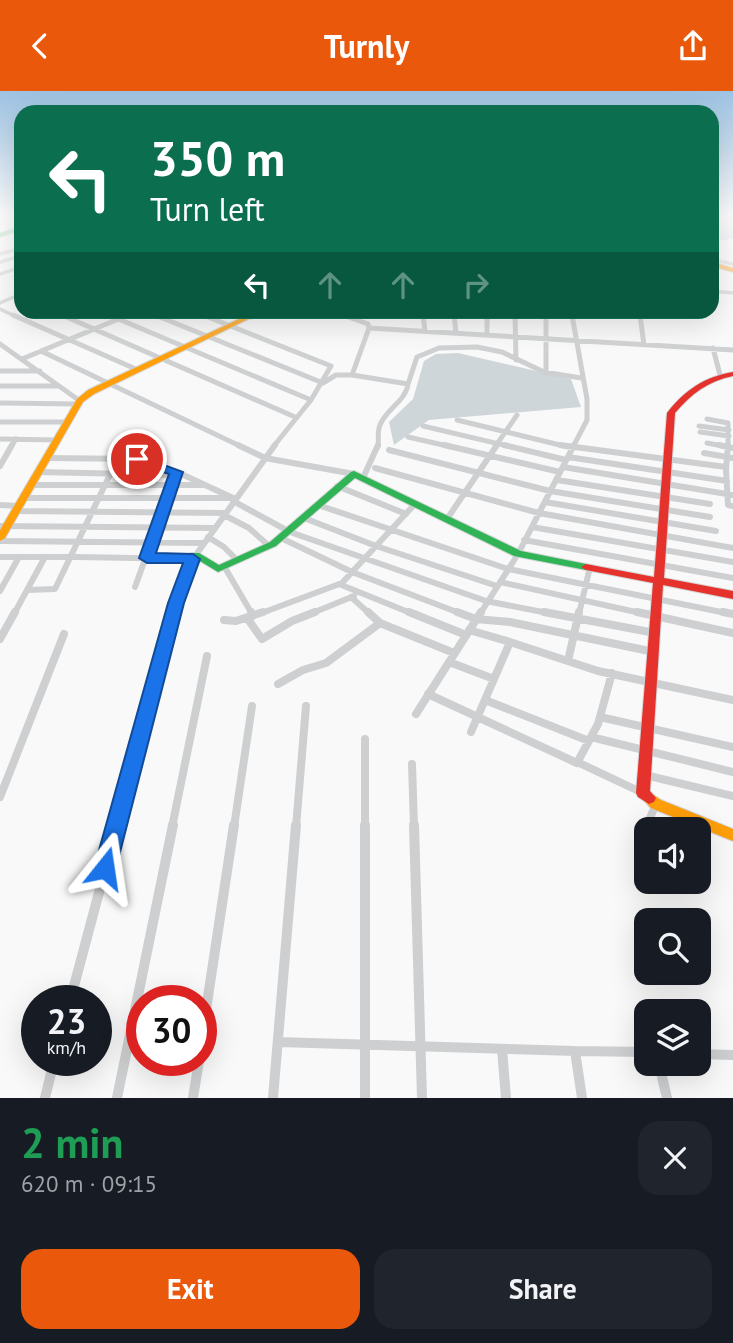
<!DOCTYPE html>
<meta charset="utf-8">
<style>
:root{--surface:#171b24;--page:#20242c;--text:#f1f3f6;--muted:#9ea1a6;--accent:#ea580c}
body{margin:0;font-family:"PT Sans",sans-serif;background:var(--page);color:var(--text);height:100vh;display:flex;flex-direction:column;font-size:26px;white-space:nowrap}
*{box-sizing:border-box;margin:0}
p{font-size:23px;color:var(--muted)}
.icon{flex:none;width:38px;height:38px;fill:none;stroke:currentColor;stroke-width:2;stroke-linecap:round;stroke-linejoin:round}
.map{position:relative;height:1007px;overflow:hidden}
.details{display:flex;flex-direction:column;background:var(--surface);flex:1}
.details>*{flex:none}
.top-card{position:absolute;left:14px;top:14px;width:705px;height:214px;border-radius:21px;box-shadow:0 7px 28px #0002;background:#0b6e4f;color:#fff;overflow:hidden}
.fabs{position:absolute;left:634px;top:726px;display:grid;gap:14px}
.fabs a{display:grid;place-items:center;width:77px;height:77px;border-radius:14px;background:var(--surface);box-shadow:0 7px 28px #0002;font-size:35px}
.speed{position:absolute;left:21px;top:894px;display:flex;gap:14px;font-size:35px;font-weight:700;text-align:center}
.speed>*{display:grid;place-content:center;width:91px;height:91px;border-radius:50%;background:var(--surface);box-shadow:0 7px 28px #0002;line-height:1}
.speed small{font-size:18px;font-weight:400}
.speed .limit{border:10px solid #d22;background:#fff;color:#111}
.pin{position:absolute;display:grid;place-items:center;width:60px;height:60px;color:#fff;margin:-30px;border:4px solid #fff;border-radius:50%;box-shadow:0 2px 7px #0007}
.me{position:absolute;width:77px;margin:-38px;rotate:15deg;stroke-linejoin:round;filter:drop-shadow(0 0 5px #0008)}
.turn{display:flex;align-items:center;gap:24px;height:147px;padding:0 21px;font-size:32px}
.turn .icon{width:91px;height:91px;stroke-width:2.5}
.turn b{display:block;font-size:49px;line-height:60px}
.lanes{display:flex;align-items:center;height:66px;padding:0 21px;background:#0003;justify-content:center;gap:35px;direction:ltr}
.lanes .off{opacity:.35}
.round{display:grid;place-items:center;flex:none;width:74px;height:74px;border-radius:21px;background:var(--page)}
.headline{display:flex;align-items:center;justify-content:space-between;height:119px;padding:0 21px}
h1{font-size:42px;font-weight:700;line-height:52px;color:#1e9e55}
.button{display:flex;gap:14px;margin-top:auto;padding:14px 21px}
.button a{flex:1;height:80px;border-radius:21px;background:var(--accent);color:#fff;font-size:28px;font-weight:700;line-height:80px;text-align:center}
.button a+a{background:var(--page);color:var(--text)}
header{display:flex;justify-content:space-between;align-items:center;height:91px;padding:0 21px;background:var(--accent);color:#fff;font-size:32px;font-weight:700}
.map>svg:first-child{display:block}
</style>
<header><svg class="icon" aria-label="back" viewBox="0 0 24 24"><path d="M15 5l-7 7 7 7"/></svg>Turnly<svg class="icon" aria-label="share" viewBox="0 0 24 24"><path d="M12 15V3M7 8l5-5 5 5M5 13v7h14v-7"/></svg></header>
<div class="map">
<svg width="733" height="1007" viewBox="0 0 733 1007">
<rect width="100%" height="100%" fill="#f9f9f9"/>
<path fill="#ced6d9" d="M712 123H733V147L719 150 712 148Z
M458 262 571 288 581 316 429 329 394 354 389 331 413 308 424 270 436 263Z"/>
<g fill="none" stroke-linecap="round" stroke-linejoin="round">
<g stroke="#d5d6d7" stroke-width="2">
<path id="fast" d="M21 135V139L0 146V142Z
M354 380 521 460 586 473 591 476 586 479 514 465 355 387 276 455 218 481 190 464 191 462H199L219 474 270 451 351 381Z"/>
</g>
<g stroke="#d5d6d7" stroke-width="2">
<path id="slow" d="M712 171 733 177V181L712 175Z
M256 220H265L94 303 83 311 5 447 0 450V439L77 308 88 299Z
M649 701 661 709 733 738V750L651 717 642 707 644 703Z"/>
</g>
<g stroke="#d5d6d7" stroke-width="2">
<path id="jam" d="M733 281V285C708 290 691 303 675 322L664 487 733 500V508L663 494 650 700 656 707 654 711 649 713 638 706 636 702 653 492 586 479 581 476 586 473 654 486 667 322C685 299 704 286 733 281Z"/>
</g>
<path stroke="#cecfd0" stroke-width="3.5" d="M11 141 21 145
M0 163 21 157
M712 168 733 173
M0 171 21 165
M0 183 21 176
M17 191 21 189
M712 200 733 202
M0 212 21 203
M0 218 17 226
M53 220 66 226
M100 220 114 226
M145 220 159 226
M193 220 207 226
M237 220 250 226
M332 220 348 226
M423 220 424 226
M454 220 455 226
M487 220V226
M515 220V226
M546 220V226
M571 220 572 226
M640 220V226
M123 226 137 220"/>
<path stroke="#cecfd0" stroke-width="5" d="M13 224 138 279
M62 224 295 326
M109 224 311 309
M155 224 323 292 336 284H352L369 237 368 233 343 224
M203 224 331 275 311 309 273 356
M246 224 251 226
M423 224 425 240
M454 224 456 242
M487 224V244
M515 224 516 269
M546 224V282
M572 224 587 308V329L573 356
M640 224 644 254
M369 237 733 259
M0 253 80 310
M713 257 720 284
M41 260 242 356
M22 268 128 224
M0 280H40
M352 284 408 293 417 266 439 257 477 256 502 261 544 281 581 287
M0 295H59
M0 312 78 313
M707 328 728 332V356
M457 329 568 356
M0 331H68
M423 335 512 356
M699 335 729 339
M700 341 729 345
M408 346 452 356
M0 348 57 349
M707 352 728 356
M11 356 16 348
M378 356C379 349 377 341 380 334 386 318 406 310 408 293
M495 356 517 324"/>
<path stroke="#cecfd0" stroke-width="6" d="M238 354 265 367 354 383
M444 354 560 381
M504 354 566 369
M560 354 726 376
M719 354 733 357
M728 354 726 379 728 414 733 415
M389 359 550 400 710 426
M704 362 733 367
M568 366 727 390
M47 367 137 368 177 381 231 406
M0 375 12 354
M563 376 733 404
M375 377 539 422 733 457
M38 381 176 384
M363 387 378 354
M557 389 710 413
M31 394H202
M337 395 406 423
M24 407H235
M233 410 290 441 486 510 553 523
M545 411 716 440
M0 414 19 415
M318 414 508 478 731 523
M414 414 376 455 497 495
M16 420 225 422
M224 424 249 437 269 455
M447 428 497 354
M0 435 215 437
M532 436 733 471
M208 446 224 456 237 469
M281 447 352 481 462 523
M524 449 733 487
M0 450 204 452
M0 466H70
M76 466 193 468 275 354
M224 475 252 523
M500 491 645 523
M339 493 413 523
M135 496 173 391
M27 499 45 466
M0 500 19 466
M351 506 370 523
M14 523 27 499 55 498 117 369
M173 523 193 468
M259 523 342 492 376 455 304 427
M310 523 354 505
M480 523 518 463 574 354
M579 523 590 476"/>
<path stroke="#cecfd0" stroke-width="8" d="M251 521 253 525
M409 521 466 544
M457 521 476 528 510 531 654 561
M544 521 655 542
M637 521 733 542
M723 521 733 523
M247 527 262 548 292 530 315 521
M224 529 236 530 263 521
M380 532 454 562
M469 539 510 551
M0 548 15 521
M568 570 579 521
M449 571 494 588
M278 593 303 579 326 572 380 532 368 521
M428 603 577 672 598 633 612 582
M485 609 589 650
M416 623 481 521
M600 626 733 656
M471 641 510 551 598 580 733 609
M591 646 733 681
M365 648V736
M577 671 643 702
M412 673 414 736
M645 684 733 705
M0 706 64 543
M116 736 174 521
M172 736 207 565
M234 736 252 615
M296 736 306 615
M646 736 656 713"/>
<path stroke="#cecfd0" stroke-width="10" d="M365 734V1007
M414 734 422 1007
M640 748 646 734
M70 910 117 734
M278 951 575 960
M201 952 234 734
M502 958 506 1007
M698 963 733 964
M659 973 667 1007
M45 1007 54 970
M117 1007 173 734
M193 1007 199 970
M273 1007 296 734
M582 1007 575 960 646 961"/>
<use href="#fast" fill="#30b455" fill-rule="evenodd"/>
<use href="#slow" fill="#ff9f0a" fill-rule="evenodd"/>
<use href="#jam" fill="#e5322d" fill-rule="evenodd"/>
<path stroke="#cecfd0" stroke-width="6" d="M70 466H76"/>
</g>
<linearGradient id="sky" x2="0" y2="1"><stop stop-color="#9dc2e2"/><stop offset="0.47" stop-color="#fcfcfc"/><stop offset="1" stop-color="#fcfcfc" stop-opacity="0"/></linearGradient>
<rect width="733" height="264" fill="url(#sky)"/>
<path fill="#1a73e8" stroke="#114b97" stroke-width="2" d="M137 364 183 381 156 462 193 463 200 468 184 512 116 777 113 784 105 787 98 784 94 777 168 512 183 472H147L139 467 169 383 132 370V365Z"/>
</svg>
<div class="fabs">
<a><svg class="icon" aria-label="sound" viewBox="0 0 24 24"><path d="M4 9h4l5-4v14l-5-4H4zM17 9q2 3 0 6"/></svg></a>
<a><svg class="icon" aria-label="search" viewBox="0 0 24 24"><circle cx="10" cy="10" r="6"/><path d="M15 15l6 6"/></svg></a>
<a><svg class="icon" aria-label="layers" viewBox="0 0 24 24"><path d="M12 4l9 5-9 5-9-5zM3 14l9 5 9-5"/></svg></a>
</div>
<div class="speed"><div>23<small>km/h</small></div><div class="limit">30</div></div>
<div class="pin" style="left:137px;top:368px;background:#d93025"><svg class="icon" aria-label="arrive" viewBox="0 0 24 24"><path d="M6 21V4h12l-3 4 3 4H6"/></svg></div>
<svg class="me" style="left:105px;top:777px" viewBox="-20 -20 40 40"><path d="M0-17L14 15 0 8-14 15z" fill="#1a73e8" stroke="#fff" stroke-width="4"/></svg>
<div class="top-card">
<div class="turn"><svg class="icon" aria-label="left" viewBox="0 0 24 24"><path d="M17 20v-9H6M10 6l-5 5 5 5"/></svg><div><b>350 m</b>Turn left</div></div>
<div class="lanes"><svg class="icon" aria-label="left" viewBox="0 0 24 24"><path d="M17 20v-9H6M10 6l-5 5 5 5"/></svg><svg class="icon off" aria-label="ahead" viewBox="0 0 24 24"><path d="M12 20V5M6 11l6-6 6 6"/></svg><svg class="icon off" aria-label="ahead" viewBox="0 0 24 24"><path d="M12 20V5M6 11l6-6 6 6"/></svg><svg class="icon off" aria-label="right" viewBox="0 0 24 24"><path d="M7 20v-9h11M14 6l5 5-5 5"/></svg></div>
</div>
</div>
<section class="details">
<div class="headline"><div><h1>2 min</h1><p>620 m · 09:15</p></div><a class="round"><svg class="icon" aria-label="close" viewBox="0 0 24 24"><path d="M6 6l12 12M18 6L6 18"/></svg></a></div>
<div class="button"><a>Exit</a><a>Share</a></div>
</section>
